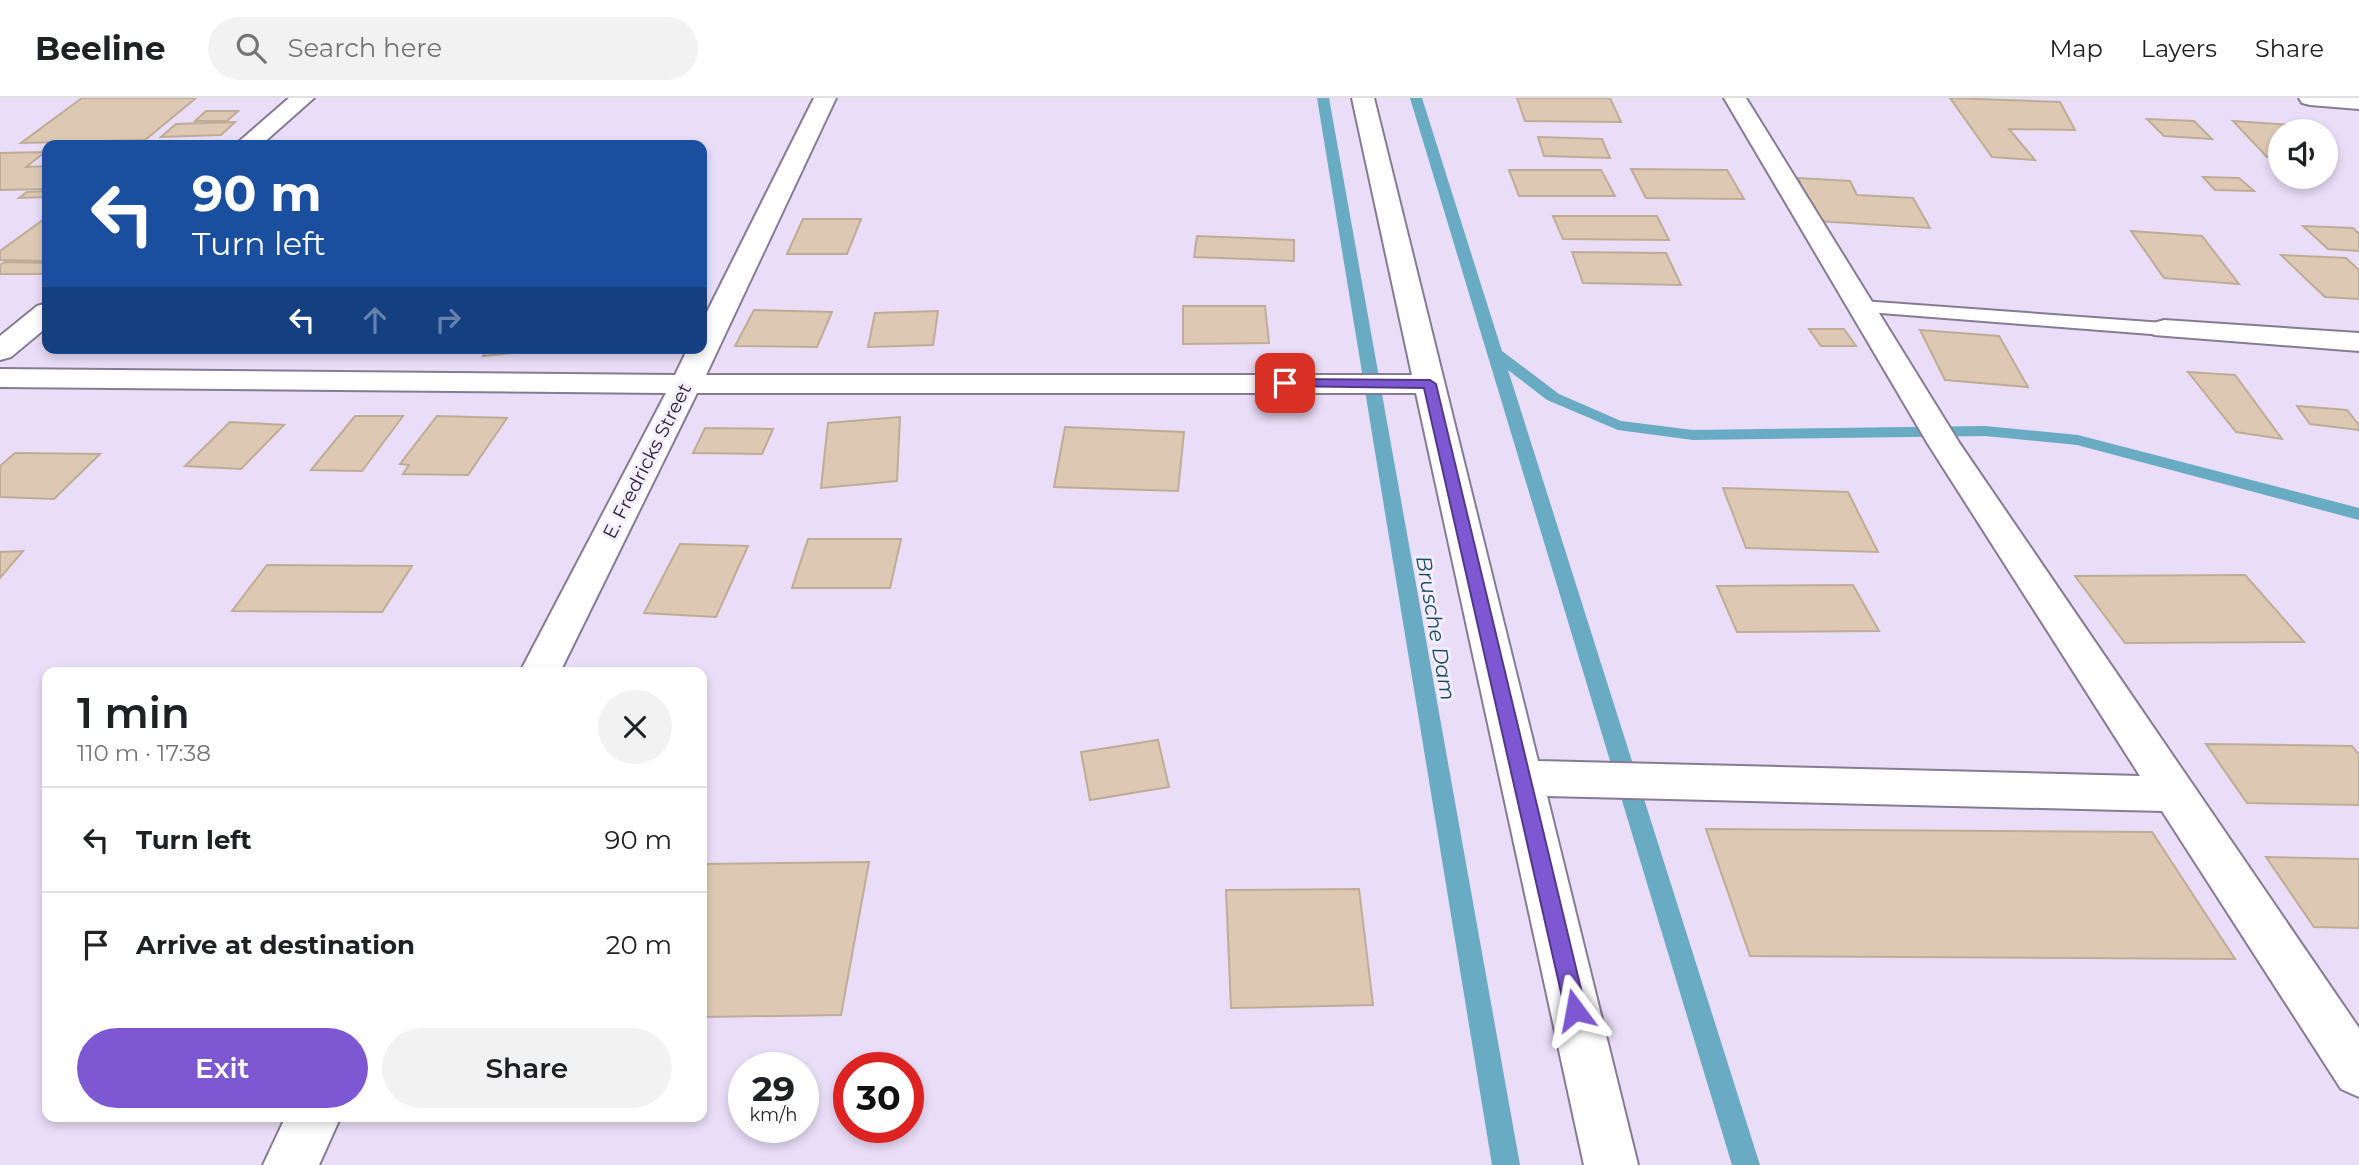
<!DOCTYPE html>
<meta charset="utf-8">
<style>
:root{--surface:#fff;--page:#f2f2f2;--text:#202124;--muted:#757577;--line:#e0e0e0;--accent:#7e58d2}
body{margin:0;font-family:Montserrat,sans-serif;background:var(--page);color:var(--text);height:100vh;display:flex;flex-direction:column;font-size:26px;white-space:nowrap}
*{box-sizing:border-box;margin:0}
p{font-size:23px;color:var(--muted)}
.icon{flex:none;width:38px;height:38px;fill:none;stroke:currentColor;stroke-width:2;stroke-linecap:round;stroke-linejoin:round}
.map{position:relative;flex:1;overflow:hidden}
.sheet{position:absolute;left:42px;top:569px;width:665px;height:455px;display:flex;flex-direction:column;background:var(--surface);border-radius:14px;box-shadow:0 4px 10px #0003}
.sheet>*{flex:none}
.top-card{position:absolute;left:42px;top:42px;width:665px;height:214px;border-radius:14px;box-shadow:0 4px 10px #0003;background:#1a4fa0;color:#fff;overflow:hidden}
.controls{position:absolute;left:2268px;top:21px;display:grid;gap:14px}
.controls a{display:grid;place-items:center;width:70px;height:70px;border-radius:50%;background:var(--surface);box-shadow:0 4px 10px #0003;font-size:35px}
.speed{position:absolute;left:728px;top:954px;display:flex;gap:14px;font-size:35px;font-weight:700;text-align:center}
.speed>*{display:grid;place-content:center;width:91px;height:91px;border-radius:50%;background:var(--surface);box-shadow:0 4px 10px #0003;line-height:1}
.speed small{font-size:18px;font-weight:400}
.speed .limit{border:10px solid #d22;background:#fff;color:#111}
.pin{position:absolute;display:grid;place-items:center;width:60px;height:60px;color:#fff;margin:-30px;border-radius:14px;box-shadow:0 4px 10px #0006}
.me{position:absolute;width:77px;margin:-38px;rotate:347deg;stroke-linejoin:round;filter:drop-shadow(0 0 5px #0008)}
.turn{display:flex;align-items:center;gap:24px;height:147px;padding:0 35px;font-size:32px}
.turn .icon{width:91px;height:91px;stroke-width:2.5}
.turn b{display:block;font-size:49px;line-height:60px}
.lanes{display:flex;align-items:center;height:66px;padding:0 35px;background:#0003;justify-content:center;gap:35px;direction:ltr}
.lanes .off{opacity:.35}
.round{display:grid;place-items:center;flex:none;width:74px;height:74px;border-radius:37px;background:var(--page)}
.headline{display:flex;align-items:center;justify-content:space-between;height:119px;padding:0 35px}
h1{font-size:42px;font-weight:600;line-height:52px}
.primary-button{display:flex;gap:14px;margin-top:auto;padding:14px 35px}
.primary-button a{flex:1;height:80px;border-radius:42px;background:var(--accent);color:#fff;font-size:28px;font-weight:600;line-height:80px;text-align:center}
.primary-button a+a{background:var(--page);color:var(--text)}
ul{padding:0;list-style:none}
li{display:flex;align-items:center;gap:21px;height:105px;padding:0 35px;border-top:2px solid var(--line)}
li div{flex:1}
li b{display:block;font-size:26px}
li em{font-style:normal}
header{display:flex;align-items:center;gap:42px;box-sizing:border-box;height:98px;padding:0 35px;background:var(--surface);border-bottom:2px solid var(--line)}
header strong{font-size:33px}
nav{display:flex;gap:38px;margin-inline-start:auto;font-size:24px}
.search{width:490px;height:63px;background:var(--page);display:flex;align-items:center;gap:18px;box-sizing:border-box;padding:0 24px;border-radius:38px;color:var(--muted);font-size:26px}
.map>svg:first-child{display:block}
</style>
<header>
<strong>Beeline</strong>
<div class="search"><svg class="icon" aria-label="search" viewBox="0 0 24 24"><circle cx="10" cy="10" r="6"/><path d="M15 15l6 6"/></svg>Search here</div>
<nav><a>Map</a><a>Layers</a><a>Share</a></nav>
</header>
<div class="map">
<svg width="2359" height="1067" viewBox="0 0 2359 1067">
<rect width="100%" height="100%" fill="#e9ddf7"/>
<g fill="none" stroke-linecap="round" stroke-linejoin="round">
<path fill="#68abc3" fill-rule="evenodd" d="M1317 0H1329L1520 1067H1492Z
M1410 0H1422L1502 253 1559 296 1621 323 1693 332 1985 328 2078 337 2359 410V422L2077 347 1985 338 1693 342 1618 332 1547 302 1508 272 1760 1067H1732Z"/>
</g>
<path fill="#ddc9b3" stroke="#bfac96" stroke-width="2" d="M82 0H196L145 42 21 45Z
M1517 0H1610L1621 24 1525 23Z
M1950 0 2060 4 2075 32 2009 31 2035 62 1992 59Z
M206 13H238L227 23H195Z
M2147 21 2194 23 2212 41 2164 38Z
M2233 23 2290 27 2297 33H2280V59H2267Z
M235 24 221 37 161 39 176 26Z
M1538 39 1602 41 1610 60 1544 58Z
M45 54 26 69 47 68V91L0 92V55Z
M1631 71 1727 72 1744 101 1646 100Z
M1509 72H1601L1615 98H1519Z
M2203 79 2239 80 2254 93 2215 92Z
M1798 80 1850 83 1857 97 1913 100 1930 130 1817 123Z
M47 93V99L19 100 27 94Z
M1553 118H1657L1669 142 1563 141Z
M47 119V163L0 162V153Z
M803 121H861L847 156H787Z
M2303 128 2353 130 2359 136V153L2328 151Z
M2131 133 2202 138 2239 186 2164 180Z
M1197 138 1294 142V163L1194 159Z
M1572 154 1666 155 1681 187 1583 185Z
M2281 157 2346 160 2359 172V201L2325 199Z
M5 164 47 165V176H0V167Z
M1183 208H1265L1269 245 1183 246Z
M754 212 832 214 817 249 735 248Z
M938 213 933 247 868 249 875 215Z
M1809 231H1844L1856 248H1821Z
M1920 232 1999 238 2028 289 1945 282Z
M487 250H525L524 254 483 258Z
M2188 274 2235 277 2282 341 2236 334Z
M2297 308 2347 312 2359 327V332L2310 326Z
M355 318H403L362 373 311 372Z
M437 318 507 320 468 377 403 376 409 367 400 366Z
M900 319 897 383 821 390 828 325Z
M230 324 284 327 241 371 185 368Z
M1065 329 1184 334 1178 393 1054 389Z
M705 330 773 331 762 356 693 355Z
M15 355 100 356 54 401 0 399V368Z
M1723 390 1848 394 1878 454 1746 450Z
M808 441H901L890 490H792Z
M680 446 748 448 716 519 644 515Z
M23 453 0 480V454Z
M267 467 412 468 382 514 232 513Z
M2245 477 2304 544 2125 545 2075 478Z
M1853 487 1879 533 1737 534 1717 488Z
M1158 642 1169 689 1090 702 1081 654Z
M2206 646 2352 648 2359 657V707L2247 705Z
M1706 731 2152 734 2235 861 1750 858Z
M2266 759 2359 761V830L2314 829Z
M869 764 841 917 702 919V766Z
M1359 791 1373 907 1231 910 1226 792Z"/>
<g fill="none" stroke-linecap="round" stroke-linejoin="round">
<g stroke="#867b93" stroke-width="4">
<path id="service" d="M1862 203 2164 225 2171 227 2174 231 2171 235 2164 237 1855 213 1852 209Z"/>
</g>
<g stroke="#867b93" stroke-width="4">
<path id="minor" d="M289 0H314L261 47H235Z
M814 0H836L706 277H1412L1352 0H1374L1538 663 2140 678 1928 346 1724 0H1746L1960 346 2359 930V999L2341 991 2162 713 1547 698 1638 1067H1584L1416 295H697L560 574H520L666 295 0 289V271L675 277 688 250H702V224Z
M2299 0H2359V11L2310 7 2302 5Z
M47 205V229L11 259 0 262V238L37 208Z
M2164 222 2359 235V253L2154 237 2149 231 2154 225Z
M286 1018H341L319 1067H263Z"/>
</g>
<use href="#service" fill="#fff" fill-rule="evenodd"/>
<use href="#minor" fill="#fff" fill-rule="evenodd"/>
</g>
<path fill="#7e58d2" stroke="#523988" stroke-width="2" d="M1285 281 1430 282 1436 286 1586 912 1583 919 1575 922 1568 919 1565 912 1424 290 1280 288V282Z"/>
<g text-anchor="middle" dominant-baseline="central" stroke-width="6" stroke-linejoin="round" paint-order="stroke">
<g font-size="19" fill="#28242d" stroke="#f4edfd">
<text transform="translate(647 363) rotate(-63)">E. Fredricks Street</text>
</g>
<g font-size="21" font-style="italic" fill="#185062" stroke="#f4edfd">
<text transform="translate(1436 530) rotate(80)">Brusche Dam</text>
</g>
</g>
</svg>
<div class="controls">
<a><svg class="icon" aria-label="sound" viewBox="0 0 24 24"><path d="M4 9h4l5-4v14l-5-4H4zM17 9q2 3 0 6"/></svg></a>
</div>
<div class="speed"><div>29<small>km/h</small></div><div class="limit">30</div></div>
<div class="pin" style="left:1285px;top:285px;background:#d93025"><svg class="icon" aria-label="arrive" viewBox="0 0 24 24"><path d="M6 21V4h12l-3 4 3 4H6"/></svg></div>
<svg class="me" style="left:1575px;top:912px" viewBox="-20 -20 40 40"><path d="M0-17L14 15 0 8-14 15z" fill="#7e58d2" stroke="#fff" stroke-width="4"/></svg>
<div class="top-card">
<div class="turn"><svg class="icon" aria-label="left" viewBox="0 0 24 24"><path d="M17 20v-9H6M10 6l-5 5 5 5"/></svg><div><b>90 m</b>Turn left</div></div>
<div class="lanes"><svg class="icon" aria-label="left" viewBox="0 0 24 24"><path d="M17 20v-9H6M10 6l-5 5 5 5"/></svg><svg class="icon off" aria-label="ahead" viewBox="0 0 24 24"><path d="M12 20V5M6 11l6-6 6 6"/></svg><svg class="icon off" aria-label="right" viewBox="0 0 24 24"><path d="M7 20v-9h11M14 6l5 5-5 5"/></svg></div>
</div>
<section class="sheet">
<div class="headline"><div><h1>1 min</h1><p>110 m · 17:38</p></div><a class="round"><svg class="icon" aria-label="close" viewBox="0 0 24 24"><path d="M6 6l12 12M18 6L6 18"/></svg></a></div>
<ul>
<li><svg class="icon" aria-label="left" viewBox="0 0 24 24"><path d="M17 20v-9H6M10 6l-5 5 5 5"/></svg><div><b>Turn left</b></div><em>90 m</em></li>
<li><svg class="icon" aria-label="arrive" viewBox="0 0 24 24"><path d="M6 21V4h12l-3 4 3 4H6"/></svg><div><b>Arrive at destination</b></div><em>20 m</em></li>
</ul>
<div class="primary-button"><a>Exit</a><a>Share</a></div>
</section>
</div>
